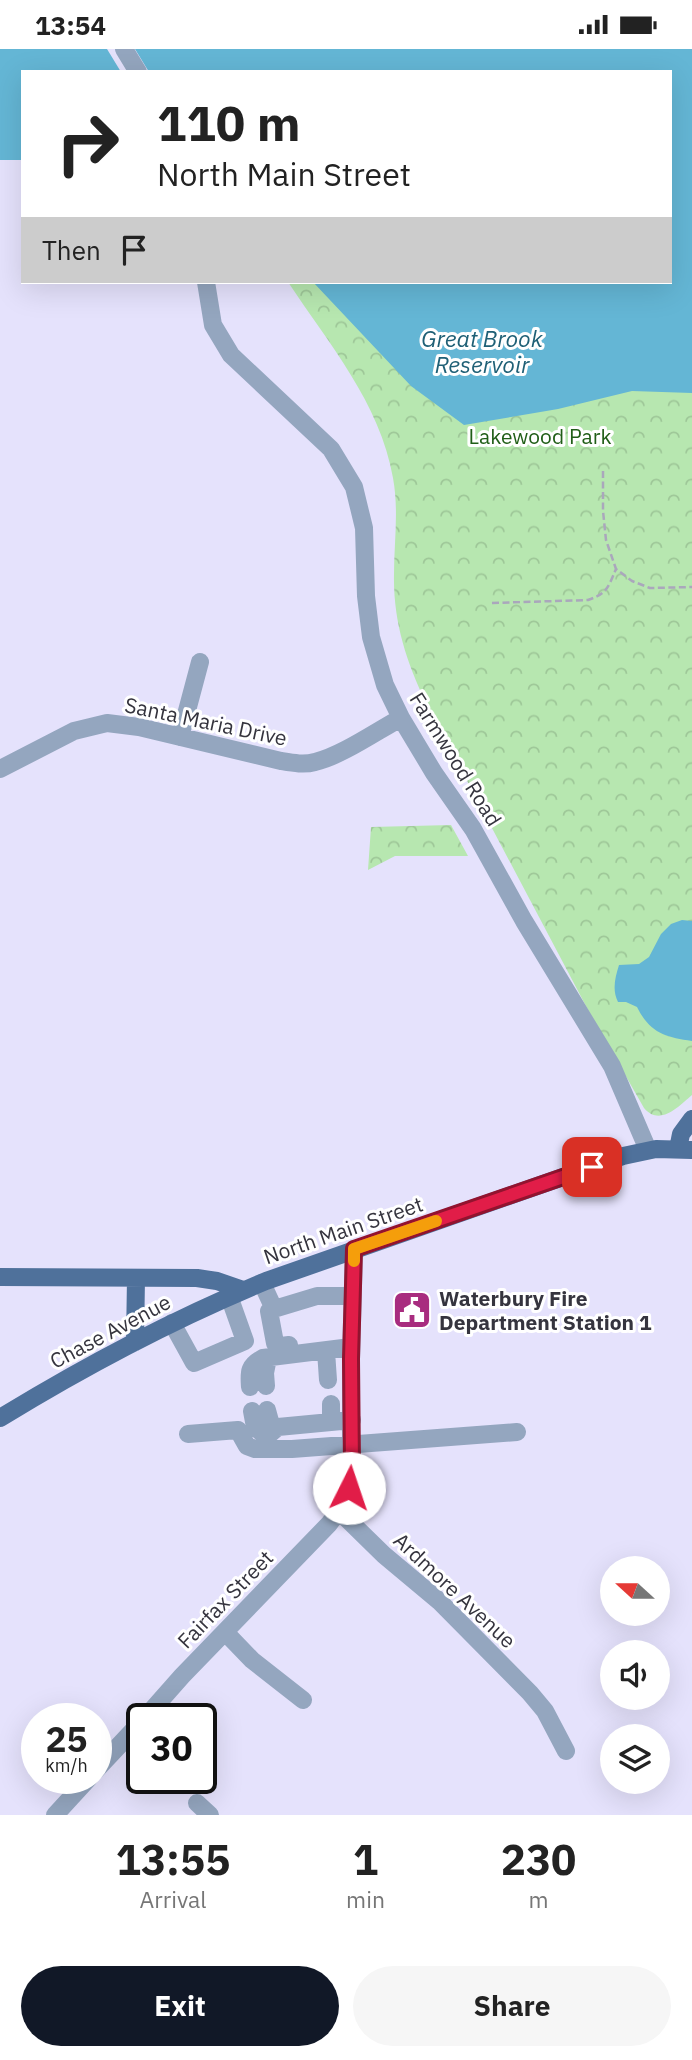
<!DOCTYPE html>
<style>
:root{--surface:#fff;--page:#f6f6f6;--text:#222;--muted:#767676;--accent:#111827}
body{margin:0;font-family:"IBM Plex Sans",sans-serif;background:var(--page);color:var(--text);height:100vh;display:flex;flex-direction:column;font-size:26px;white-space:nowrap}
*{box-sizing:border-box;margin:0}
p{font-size:23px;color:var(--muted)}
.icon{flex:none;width:38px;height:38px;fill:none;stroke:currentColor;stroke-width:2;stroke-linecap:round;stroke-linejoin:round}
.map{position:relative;height:1766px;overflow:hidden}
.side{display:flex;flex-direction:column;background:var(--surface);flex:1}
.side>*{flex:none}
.banner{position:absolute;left:21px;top:21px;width:651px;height:214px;border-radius:0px;box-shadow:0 7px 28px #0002;background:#fff;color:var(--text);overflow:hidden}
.needle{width:46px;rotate:291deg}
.buttons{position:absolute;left:600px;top:1507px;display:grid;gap:14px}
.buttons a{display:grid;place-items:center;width:70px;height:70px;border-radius:50%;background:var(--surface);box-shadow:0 7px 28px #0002;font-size:35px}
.speed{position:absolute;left:21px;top:1654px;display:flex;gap:14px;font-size:35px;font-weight:700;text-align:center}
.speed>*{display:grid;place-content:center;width:91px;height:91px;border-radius:50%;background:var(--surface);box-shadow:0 7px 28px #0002;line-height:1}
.speed small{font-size:18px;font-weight:400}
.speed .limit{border:4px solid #111;border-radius:10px;background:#fff;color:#111}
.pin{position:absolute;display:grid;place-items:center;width:60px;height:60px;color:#fff;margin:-30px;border-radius:14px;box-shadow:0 4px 10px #0006}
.me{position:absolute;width:77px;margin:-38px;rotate:4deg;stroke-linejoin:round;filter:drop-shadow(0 0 5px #0008)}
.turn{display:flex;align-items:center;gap:24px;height:147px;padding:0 21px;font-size:32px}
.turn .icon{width:91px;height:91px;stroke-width:2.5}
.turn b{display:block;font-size:49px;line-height:60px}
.then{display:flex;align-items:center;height:66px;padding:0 21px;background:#0003;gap:14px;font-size:26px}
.eta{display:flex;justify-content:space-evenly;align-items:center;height:119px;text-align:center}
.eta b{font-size:42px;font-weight:700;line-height:49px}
.action{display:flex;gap:14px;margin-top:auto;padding:14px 21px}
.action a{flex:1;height:80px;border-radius:42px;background:var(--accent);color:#fff;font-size:28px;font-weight:700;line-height:80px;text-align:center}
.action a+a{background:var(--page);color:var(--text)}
.status{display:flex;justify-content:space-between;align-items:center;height:49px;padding:0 35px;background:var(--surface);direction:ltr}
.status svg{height:19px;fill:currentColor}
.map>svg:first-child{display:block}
</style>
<div class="status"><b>13:54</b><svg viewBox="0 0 49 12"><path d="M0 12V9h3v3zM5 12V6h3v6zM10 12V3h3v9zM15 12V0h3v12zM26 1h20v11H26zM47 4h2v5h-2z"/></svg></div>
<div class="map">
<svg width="692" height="1766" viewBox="0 0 692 1766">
<defs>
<pattern id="park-crowns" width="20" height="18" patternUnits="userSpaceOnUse" patternTransform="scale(1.75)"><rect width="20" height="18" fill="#b7e7b0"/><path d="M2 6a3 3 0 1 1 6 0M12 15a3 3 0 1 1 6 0" fill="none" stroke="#9ec798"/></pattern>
</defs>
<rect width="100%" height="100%" fill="#e5e2fc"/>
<path fill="url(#park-crowns)" d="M692 0V1046C679 1057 660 1078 644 1059L587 959 426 654C406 612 393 572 394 525 394 493 399 462 393 429 380 354 329 295 288 233H670V23H154Z
M451 776 468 807H395L368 821 371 778Z"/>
<path fill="#64b6d5" d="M0 0H107L121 23H23V111H0Z
M135 0H692V344L632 342 558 360 464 376 411 337 313 233H670V23H149Z
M682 871 692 872V992C665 988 650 984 637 958L626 953H618C612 941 615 929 619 916L639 915 649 908 661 885 671 875Z"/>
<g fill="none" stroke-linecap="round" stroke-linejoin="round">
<path stroke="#aaa7bc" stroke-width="2.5" stroke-dasharray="7 3.5" stroke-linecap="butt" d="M603 422V462L606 491 616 520 632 532 650 539 692 538
M492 554 588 551C608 544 608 538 616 520"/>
<path stroke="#94a6bf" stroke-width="18" d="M124 0 138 23
M206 233 213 276 231 306 331 400 354 438 364 479 366 547 371 588 385 636 401 669 434 724 473 780 524 872 612 1017 648 1101
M180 688 200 613
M0 720 74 682 107 674 139 678 281 712C293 714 304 716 315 713 341 707 377 682 401 669
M262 1234 274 1260 317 1247H352
M274 1260 269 1262 275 1294 281 1297 289 1296
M172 1274 194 1314 245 1292 229 1247
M326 1302 328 1331
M266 1337 265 1324 268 1309
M250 1338C249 1323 248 1317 263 1309L351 1298
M331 1355V1373
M267 1361 270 1372 274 1381
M252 1362 255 1378 262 1384H271L278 1378 352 1371
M188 1385 238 1381 247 1397 255 1400H292L517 1383
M339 1462 384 1506 439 1552 530 1644 545 1662 566 1702
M225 1583 252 1611 303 1651
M144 1670 182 1627 329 1475 343 1456 351 1430V1310L354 1200
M96 1721 142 1672
M197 1754 210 1766
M55 1766 89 1729"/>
<path stroke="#4f719b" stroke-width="18" d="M678 1100 681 1085 692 1070
M0 1228 197 1229 217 1232 243 1241
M135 1293 136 1229
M0 1369C85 1317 174 1270 266 1232L623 1107 656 1100 692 1101"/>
</g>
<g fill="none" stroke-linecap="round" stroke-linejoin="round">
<g stroke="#92132f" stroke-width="18">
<path id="route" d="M349 1439 352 1419 351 1310 354 1200 592 1118"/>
</g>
<use href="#route" stroke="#e11d48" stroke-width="12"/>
<path stroke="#f59e0b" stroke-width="12" d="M354 1212V1200L436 1172"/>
</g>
<defs>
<g id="civic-square" transform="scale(2.0125)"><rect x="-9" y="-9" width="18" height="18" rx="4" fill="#a82c7f" stroke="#fff"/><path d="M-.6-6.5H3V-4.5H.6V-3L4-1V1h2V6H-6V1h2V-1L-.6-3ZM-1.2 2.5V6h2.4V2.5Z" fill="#fff"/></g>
</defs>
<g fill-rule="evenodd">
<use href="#civic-square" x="412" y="1261"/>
</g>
<g text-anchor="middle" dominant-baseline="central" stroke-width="6" stroke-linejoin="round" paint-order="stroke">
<g font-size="21" fill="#205e17" stroke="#fff">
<text x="540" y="387">Lakewood Park</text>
</g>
<g font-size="21" fill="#35343e" stroke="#fff">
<text transform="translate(206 672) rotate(12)">Santa Maria Drive</text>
<text transform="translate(456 710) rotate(58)">Farmwood Road</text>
<text transform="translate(343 1181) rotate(-19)">North Main Street</text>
<text transform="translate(110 1282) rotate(-28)">Chase Avenue</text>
<text transform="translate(455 1541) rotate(43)">Ardmore Avenue</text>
<text transform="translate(225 1550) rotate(-46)">Fairfax Street</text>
</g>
<g font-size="21" font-weight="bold" fill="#35343e" stroke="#fff" text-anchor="start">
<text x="439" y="1249">Waterbury Fire<tspan x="439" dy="24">Department Station 1</tspan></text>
</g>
<g font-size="23" font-style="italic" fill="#1f6076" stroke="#fff">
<text x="482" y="289">Great Brook<tspan x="482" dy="26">Reservoir</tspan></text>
</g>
</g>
</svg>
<div class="buttons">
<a><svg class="needle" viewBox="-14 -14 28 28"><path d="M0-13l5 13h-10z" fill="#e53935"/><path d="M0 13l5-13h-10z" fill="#767676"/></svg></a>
<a><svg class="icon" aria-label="sound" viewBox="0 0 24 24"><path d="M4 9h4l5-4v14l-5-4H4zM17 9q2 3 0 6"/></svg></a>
<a><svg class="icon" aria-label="layers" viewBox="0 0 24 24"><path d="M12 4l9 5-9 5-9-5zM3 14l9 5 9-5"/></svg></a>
</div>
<div class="speed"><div>25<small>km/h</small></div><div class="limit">30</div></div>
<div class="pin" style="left:592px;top:1118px;background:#d93025"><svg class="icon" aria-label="arrive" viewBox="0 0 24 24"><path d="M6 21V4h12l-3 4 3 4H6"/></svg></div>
<svg class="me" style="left:349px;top:1439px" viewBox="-20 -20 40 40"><circle r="19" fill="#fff"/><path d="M0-13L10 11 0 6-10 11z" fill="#e11d48"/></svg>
<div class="banner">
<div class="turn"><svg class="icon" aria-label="right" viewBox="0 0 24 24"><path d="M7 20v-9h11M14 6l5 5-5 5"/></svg><div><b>110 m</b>North Main Street</div></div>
<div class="then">Then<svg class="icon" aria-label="arrive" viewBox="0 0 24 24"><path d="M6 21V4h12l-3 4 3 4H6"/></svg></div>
</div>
</div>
<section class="side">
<div class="eta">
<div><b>13:55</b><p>Arrival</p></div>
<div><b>1</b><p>min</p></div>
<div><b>230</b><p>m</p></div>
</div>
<div class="action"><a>Exit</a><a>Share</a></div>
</section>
